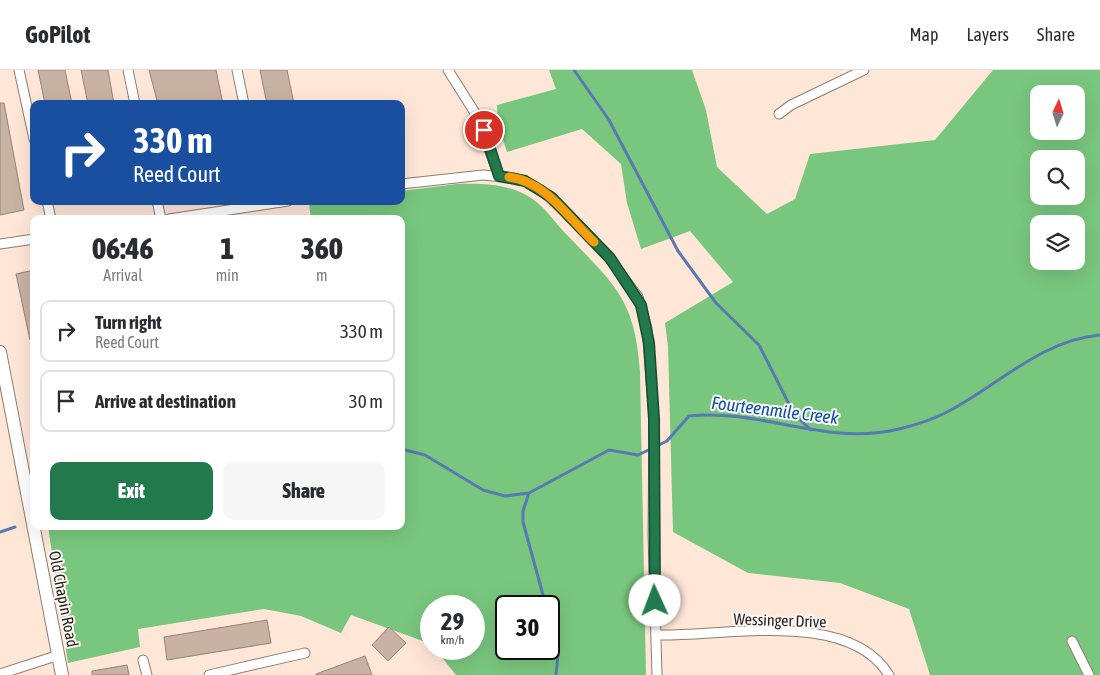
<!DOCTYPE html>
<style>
:root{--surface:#fff;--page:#f7f7f7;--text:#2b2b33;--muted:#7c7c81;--line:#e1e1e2;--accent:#21794c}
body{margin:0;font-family:"Asap Condensed",sans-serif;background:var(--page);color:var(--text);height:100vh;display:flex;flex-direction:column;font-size:19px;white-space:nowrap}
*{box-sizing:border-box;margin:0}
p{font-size:16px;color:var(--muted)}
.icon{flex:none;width:28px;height:28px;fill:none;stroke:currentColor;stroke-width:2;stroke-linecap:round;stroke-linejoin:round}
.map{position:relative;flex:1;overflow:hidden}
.drawer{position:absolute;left:30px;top:145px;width:375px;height:315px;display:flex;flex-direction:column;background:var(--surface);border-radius:10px;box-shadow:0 5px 20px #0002}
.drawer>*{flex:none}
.top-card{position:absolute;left:30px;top:30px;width:375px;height:105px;border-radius:10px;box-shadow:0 5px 20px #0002;background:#1a4fa0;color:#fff;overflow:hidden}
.needle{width:32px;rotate:4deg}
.fabs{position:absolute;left:1030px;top:15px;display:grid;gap:10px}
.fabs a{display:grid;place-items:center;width:55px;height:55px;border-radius:10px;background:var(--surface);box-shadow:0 5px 20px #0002;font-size:25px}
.speed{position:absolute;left:420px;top:525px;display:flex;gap:10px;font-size:25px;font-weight:700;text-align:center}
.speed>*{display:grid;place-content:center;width:65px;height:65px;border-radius:50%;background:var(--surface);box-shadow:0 5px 20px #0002;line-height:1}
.speed small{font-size:12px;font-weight:400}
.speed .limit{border:2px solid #111;border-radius:8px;background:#fff;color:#111}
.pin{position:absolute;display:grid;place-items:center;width:42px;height:42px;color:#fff;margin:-21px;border:2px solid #fff;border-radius:50%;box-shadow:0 1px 5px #0007}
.me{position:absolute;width:55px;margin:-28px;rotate:358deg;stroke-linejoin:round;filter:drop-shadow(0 0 4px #0008)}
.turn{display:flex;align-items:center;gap:18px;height:105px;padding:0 20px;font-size:22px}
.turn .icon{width:65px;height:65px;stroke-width:2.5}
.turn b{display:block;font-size:35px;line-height:42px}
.eta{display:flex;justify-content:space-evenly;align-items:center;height:85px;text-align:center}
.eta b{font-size:30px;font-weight:800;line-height:35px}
.cta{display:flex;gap:10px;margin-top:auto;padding:10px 20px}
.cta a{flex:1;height:58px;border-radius:10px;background:var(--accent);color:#fff;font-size:20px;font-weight:800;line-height:58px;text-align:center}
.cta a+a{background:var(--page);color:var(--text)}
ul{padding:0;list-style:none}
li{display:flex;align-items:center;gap:15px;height:62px;margin:0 10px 8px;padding:0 10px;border:2px solid var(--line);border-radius:10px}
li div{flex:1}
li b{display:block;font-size:19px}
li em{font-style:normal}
header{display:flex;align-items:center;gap:30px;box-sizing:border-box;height:70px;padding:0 25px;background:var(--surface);border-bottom:1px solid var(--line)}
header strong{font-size:24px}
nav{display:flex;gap:28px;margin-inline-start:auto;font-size:18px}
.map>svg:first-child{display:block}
</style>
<header>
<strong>GoPilot</strong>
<nav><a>Map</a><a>Layers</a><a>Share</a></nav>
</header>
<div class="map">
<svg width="1100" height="605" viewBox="0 0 1100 605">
<rect width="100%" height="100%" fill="#ffe7d8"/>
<path fill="#79c77e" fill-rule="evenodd" d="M549 0H692L706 40 717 97 767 144 795 129 810 84 935 70 993 0H1100V605H930L909 539 840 513 748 503 673 462 668 277 665 253 733 212 690 161 641 179 627 133 621 94 582 59 507 82 498 54 497 35 556 19ZM1039 24H1076V61H1039ZM1039 89H1076V126H1039ZM1039 154H1076V191H1039Z
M457 114C487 113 517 114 540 135 550 144 558 156 568 166 616 216 635 230 640 302L646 605H456L435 579H474V536H431V574L351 545 341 563 301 546 264 539 138 559 140 577 68 593 48 456H401V149H311L309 134 330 131H401V121ZM506 536H549V579H506Z"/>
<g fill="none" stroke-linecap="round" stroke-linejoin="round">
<path stroke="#587aaf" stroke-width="3" d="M574 0 609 50 678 181 716 233 759 275 794 344 811 360
M401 379 425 385 483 420 505 426 529 423 609 380 638 385 667 371 689 346C761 338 825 377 899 359 916 355 934 349 949 341 998 315 1042 270 1100 265
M529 423 523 441V452L546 536
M0 462 15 457
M549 547 558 585 556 605"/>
</g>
<path fill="#c8b2a4" stroke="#988275" d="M38 0H65L72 34H45Z
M81 0H108L114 34H88Z
M149 0H216L223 34H158Z
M260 0H287L294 34H267Z
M0 33H4L24 140 0 145Z
M34 200V269L30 270 16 204Z
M267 550 271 573 167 590 164 567Z
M389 557 406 573 388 591 372 575Z
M365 586 372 605H316V604Z
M127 595 129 605H92V601Z"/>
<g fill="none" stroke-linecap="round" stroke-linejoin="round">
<g stroke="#907b6e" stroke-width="11">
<path id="street" d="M19 0 34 69
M128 0 135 34
M237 0 244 34
M448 0 477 46 499 106
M779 44 791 35 864 0
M401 114 483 105 514 108 525 111 541 120 561 138 609 188 638 227 647 258 654 349 653 465 657 605
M47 131 51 149
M157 131 161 149
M169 149 288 131
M0 174 34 169
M656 565C723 567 848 538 889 605
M1072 571 1089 605
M143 590 147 605
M0 604 59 585
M209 605 305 583"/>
</g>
<g stroke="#907b6e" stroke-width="14">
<path id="secondary" d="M0 282 62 605"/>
</g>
<use href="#street" stroke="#fff" stroke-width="9"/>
<use href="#secondary" stroke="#fff" stroke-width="12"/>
</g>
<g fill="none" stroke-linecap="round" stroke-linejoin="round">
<g stroke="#154f31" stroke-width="12">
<path id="route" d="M484 60 499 106 525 111 551 127 610 188 641 235 649 273 654 349 655 531"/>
</g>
<use href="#route" stroke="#21794c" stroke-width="9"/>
<path stroke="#f59e0b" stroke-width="9" d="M509 107C547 112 568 148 594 172"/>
</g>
<g text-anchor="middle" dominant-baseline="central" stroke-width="4" stroke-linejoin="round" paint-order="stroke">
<g font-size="16" fill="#28201b" stroke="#fdf8f5">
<text transform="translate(64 529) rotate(79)">Old Chapin Road</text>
<text transform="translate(780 550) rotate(2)">Wessinger Drive</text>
</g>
<g font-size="18" font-style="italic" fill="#0c51ac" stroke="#fdf8f5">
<text transform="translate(775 340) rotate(7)">Fourteenmile Creek</text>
</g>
</g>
</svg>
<div class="fabs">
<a><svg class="needle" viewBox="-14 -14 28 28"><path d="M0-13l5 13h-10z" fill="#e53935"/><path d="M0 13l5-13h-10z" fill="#7c7c81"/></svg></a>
<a><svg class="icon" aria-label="search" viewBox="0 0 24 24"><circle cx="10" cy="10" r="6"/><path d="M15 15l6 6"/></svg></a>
<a><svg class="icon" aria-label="layers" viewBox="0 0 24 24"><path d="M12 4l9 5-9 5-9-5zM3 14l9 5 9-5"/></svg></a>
</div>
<div class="speed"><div>29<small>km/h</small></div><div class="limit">30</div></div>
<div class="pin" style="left:484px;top:60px;background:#d93025"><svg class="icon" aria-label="arrive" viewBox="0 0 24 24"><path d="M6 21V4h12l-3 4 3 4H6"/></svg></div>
<svg class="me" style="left:655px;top:531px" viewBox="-20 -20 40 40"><circle r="19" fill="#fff"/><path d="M0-13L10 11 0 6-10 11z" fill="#21794c"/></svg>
<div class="top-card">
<div class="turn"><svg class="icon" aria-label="right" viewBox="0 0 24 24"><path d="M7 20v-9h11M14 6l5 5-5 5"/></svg><div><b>330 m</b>Reed Court</div></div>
</div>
<section class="drawer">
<div class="eta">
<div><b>06:46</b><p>Arrival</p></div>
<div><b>1</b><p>min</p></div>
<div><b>360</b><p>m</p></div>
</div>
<ul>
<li><svg class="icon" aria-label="right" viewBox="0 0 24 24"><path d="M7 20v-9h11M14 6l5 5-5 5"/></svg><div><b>Turn right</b><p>Reed Court</p></div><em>330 m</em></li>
<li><svg class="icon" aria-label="arrive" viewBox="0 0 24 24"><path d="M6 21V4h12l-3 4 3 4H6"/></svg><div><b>Arrive at destination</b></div><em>30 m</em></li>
</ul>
<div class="cta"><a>Exit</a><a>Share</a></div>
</section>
</div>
